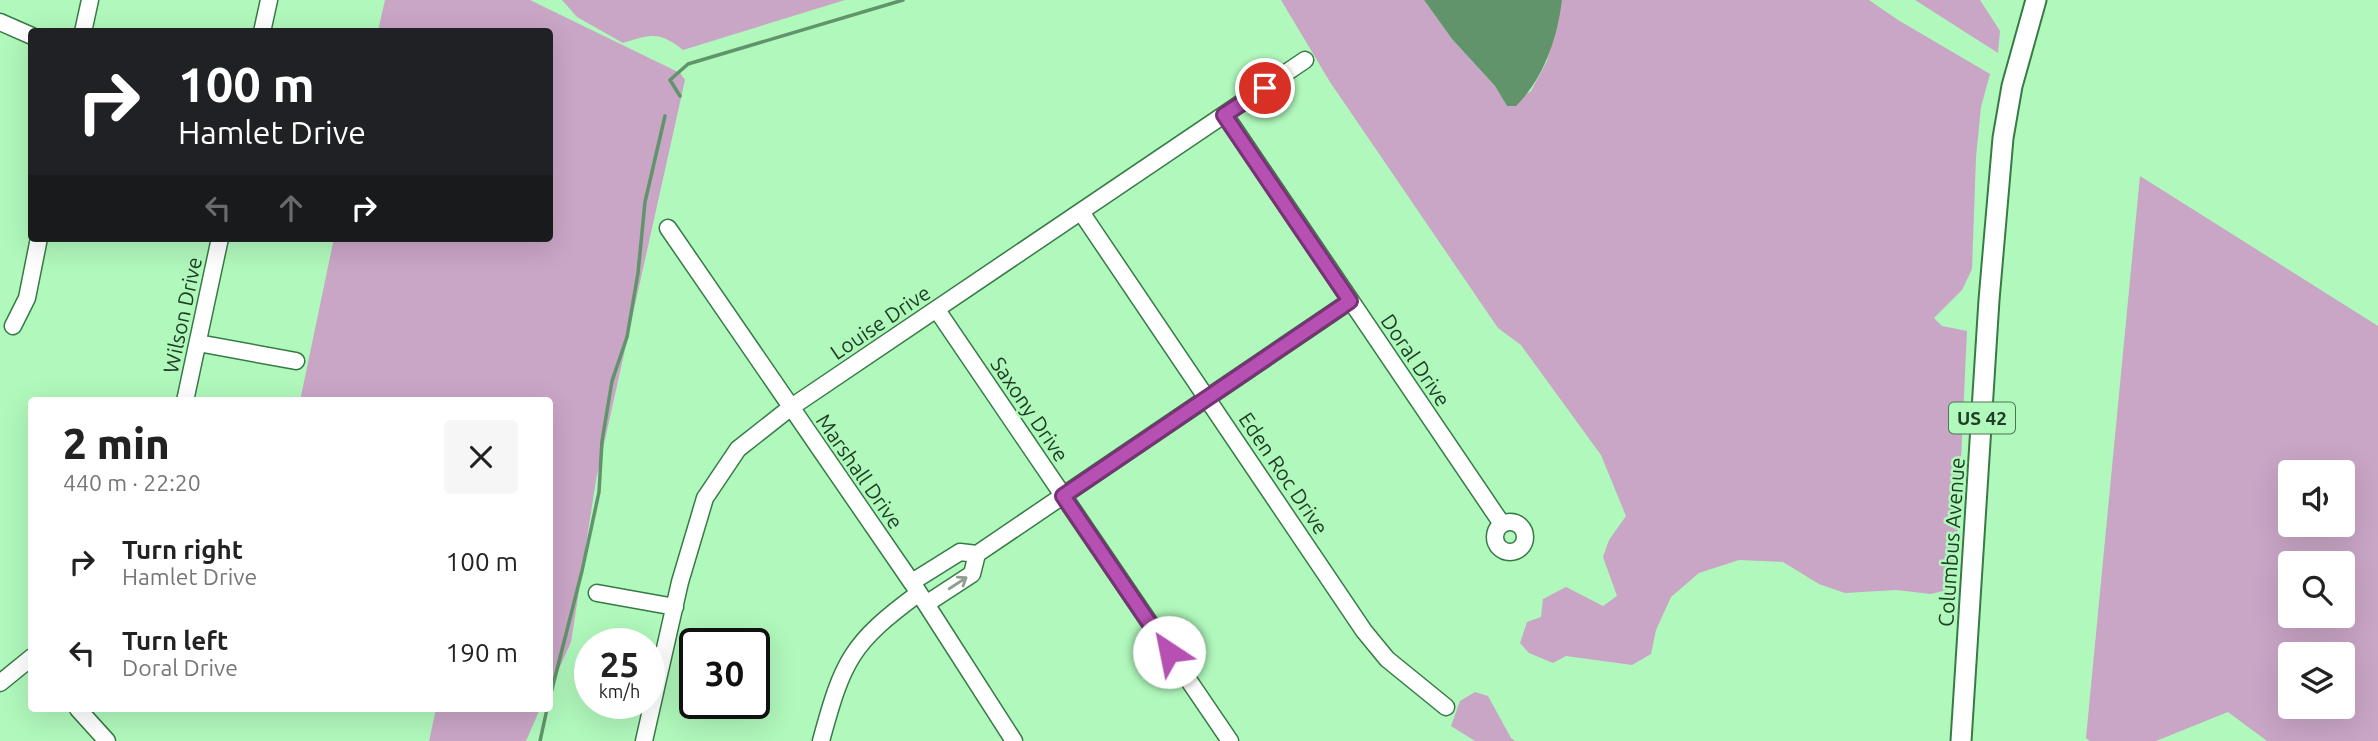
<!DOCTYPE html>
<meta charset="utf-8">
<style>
:root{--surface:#fff;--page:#f6f6f6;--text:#222;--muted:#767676}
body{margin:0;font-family:Ubuntu,sans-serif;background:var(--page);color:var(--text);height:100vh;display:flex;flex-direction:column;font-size:26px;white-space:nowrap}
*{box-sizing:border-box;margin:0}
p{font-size:23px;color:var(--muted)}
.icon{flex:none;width:38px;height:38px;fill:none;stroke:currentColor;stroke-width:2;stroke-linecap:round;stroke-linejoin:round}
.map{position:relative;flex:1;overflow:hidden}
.side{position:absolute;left:28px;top:397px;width:525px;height:315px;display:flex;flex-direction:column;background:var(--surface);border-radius:7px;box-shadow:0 7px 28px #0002}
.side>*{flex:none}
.top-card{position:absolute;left:28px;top:28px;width:525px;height:214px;border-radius:7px;box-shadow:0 7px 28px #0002;background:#202124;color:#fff;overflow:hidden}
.buttons{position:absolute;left:2278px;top:460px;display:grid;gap:14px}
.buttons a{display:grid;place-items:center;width:77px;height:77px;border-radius:7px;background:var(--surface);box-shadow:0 7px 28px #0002;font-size:35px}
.speed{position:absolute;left:574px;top:628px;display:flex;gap:14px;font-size:35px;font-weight:700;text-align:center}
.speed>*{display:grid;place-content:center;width:91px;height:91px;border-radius:50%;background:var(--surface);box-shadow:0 7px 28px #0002;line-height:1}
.speed small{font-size:18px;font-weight:400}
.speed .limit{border:4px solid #111;border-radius:10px;background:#fff;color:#111}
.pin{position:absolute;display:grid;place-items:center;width:60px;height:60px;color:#fff;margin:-30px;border:4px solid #fff;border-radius:50%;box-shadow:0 2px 7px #0007}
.me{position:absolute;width:77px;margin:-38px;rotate:326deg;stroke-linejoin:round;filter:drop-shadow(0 0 5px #0008)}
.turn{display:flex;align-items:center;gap:24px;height:147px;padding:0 35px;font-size:32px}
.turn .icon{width:91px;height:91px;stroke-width:2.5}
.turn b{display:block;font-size:49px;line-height:60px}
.lanes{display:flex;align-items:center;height:66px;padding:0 35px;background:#0003;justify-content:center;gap:35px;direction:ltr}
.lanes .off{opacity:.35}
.round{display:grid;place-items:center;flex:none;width:74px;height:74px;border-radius:7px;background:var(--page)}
.head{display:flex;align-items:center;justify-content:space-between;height:119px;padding:0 35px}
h1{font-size:42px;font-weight:800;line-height:52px}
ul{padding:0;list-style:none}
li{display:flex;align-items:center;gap:21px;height:91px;padding:0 35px}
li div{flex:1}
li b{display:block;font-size:26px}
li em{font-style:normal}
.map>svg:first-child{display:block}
</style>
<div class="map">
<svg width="2378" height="741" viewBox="0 0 2378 741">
<rect width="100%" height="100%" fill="#b0f8bc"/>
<path fill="#c9a5c6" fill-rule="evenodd" d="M385 0H530L680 73 685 80 596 480 571 642 550 689V401H300L334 238H550V32L378 31Z
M562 0H845L683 50C660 31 650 34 623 43L577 17Z
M1281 0H1424L1452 39 1495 86 1507 106 1531 91 1547 61 1562 0H1869L1898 20 1990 74 1981 107 1976 157 1972 269 1962 290 1934 318 1942 326 1967 331 1955 588 1931 594 1896 590 1845 593 1819 584 1783 562 1739 560 1699 573 1671 597 1656 630 1651 654 1632 665 1566 656 1553 663 1529 653 1520 643 1527 622 1541 617 1543 599 1566 587 1603 606 1617 596 1603 557 1609 540 1626 516 1601 455 1521 345 1498 328 1330 82Z
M1915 0H1980L2000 31 1998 53Z
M2140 176 2378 326V741H2267L2228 712 2156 741H2090L2086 738ZM2291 472H2343V525H2291ZM2291 564H2343V616H2291ZM2291 654H2343V707H2291Z
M1475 692 1488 696 1511 738 1515 741H1475L1451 726 1460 701Z
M436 709H540L526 741H429Z"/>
<path fill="#61946a" d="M1424 0H1562C1557 39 1544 78 1516 106H1507L1495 86 1452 39Z"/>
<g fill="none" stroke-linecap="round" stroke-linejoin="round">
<path stroke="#61946a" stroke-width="3.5" d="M680 96 670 80 688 64 903 0
M550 697 582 571 599 492 602 441 612 381 627 337 638 273 645 202 665 116
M540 741 547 709"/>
<g stroke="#367b46" stroke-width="19">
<path id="minor" d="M0 22 32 36
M83 32 90 0
M262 32 269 0
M1225 115 1502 524
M1081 212 1364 631 1387 659 1446 707
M668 228 919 593 1014 741
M937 310 1230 741
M13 326 27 298 39 238
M198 343 296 361
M185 401 220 238
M1495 537a15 15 0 1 1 30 0a15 15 0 1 1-30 0Z
M912 582 960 552 977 554 1350 301
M597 593 675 607
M926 604 972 574 977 554
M0 683 32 657
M78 709 107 741
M644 741 680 582 705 498 738 449 790 408 1305 60
M821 741C843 660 851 643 919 593"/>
</g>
<g stroke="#367b46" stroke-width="23">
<path id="major" d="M1961 741 1989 300 2003 138 2012 86 2036 0"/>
</g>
<use href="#minor" stroke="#fff" stroke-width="16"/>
<use href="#major" stroke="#fff" stroke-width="19"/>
</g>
<defs><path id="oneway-shaft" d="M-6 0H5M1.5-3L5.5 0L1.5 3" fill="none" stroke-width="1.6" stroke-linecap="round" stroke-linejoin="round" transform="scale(1.75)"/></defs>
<use stroke="#909e92" href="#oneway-shaft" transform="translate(958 583) rotate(-33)"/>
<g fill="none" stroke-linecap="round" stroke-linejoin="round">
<g stroke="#773474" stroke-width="18">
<path id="route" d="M1169 652 1063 496 1350 301 1224 115 1265 88"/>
</g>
<use href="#route" stroke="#b750b3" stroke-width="12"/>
</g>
<g text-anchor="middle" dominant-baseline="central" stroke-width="5" stroke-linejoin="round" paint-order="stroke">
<rect fill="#b0f8bc" stroke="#4b7553" stroke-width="2" x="1949" y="402.5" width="66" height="31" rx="5"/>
<g font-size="19" font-weight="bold" fill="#203d26">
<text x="1982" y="418">US 42</text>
</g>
<g font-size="21" fill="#203d26" stroke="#b0f8bc">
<text transform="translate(182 315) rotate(-78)">Wilson Drive</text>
<text transform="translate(880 322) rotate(-34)">Louise Drive</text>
<text transform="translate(1416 360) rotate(56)">Doral Drive</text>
<text transform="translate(1030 409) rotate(56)">Saxony Drive</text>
<text transform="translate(860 471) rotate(55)">Marshall Drive</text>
<text transform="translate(1284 473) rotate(56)">Eden Roc Drive</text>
<text transform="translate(1951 542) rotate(-86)">Columbus Avenue</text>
</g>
</g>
</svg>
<div class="buttons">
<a><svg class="icon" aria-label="sound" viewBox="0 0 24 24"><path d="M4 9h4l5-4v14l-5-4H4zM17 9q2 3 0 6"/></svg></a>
<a><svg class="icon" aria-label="search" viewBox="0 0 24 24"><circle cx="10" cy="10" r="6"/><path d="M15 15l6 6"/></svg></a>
<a><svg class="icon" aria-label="layers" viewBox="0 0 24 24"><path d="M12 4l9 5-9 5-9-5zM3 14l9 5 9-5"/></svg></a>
</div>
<div class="speed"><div>25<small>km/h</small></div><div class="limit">30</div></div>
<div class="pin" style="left:1265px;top:88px;background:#d93025"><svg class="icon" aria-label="arrive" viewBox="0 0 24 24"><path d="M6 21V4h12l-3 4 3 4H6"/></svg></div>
<svg class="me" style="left:1169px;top:652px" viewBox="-20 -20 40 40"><circle r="19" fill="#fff"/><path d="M0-13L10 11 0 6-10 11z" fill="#b750b3"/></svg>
<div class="top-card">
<div class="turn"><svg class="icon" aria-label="right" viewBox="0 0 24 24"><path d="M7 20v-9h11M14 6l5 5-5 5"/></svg><div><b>100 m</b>Hamlet Drive</div></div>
<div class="lanes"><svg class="icon off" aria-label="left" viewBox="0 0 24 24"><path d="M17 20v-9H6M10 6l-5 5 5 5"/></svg><svg class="icon off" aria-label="ahead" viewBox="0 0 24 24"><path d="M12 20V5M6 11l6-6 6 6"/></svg><svg class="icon" aria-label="right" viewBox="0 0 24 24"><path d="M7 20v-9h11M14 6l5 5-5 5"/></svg></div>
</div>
<section class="side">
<div class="head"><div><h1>2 min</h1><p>440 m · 22:20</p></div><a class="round"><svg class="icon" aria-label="close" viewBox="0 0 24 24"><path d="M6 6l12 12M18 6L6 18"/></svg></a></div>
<ul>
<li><svg class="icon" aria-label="right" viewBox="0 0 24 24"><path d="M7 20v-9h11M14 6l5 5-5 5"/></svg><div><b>Turn right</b><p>Hamlet Drive</p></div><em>100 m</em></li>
<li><svg class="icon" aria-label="left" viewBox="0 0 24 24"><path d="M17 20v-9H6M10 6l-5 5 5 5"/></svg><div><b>Turn left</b><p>Doral Drive</p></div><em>190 m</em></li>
</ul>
</section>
</div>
